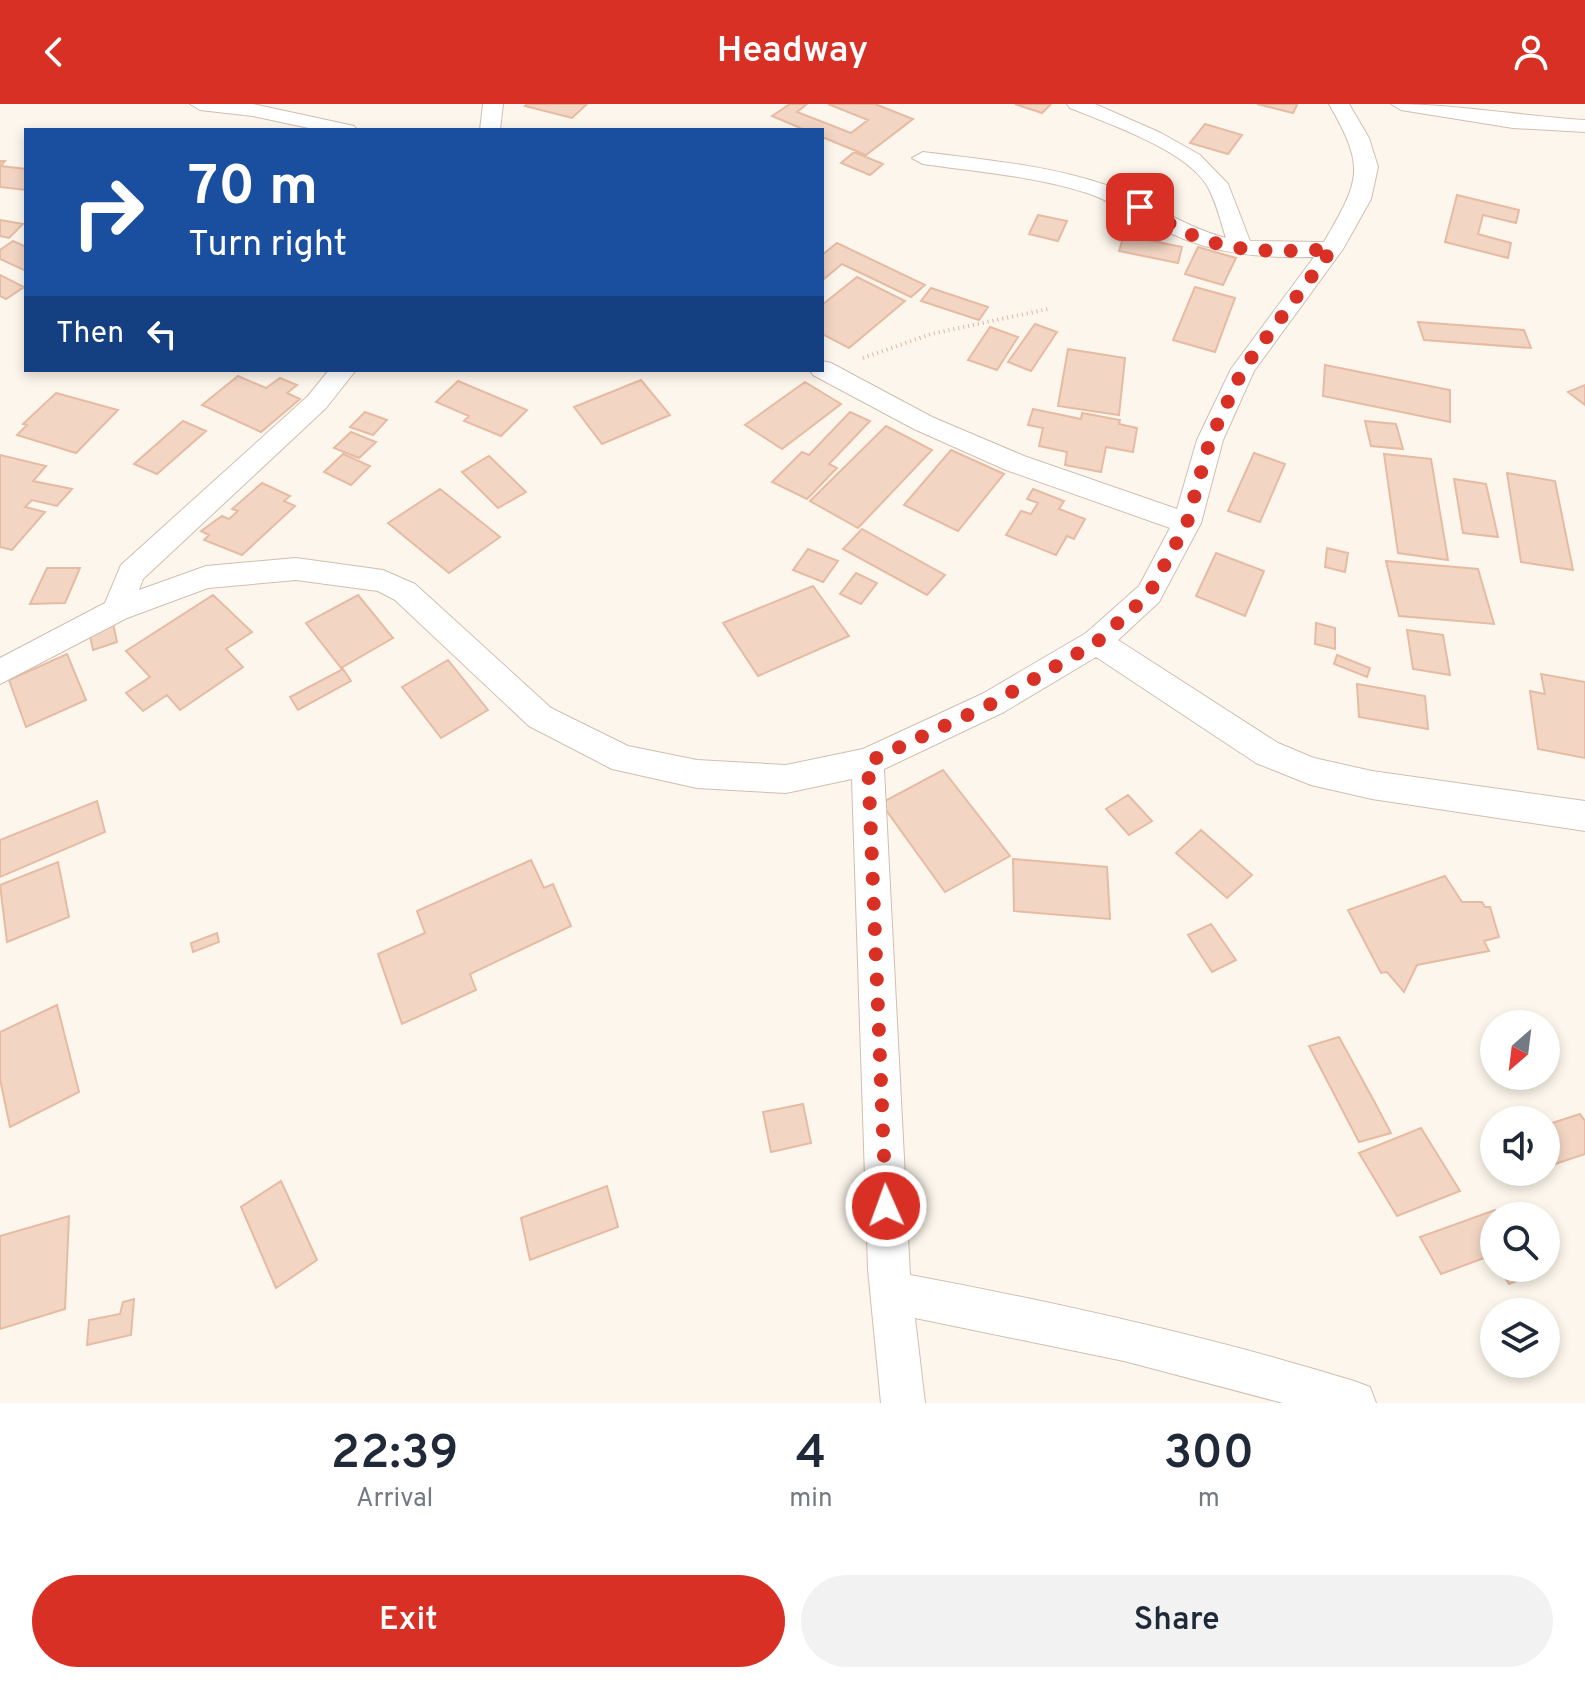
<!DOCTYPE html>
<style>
:root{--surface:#fff;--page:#f2f2f3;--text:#1f2937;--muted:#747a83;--accent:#d93025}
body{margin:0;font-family:Overpass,sans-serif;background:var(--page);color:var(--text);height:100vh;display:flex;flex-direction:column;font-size:30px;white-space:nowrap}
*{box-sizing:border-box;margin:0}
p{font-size:26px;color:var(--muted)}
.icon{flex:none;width:44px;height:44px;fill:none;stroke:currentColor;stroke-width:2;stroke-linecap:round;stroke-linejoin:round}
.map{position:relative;height:1299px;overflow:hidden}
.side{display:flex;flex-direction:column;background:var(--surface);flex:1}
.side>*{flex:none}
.hud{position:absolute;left:24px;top:24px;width:800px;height:244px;border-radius:0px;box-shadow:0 4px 12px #0003;background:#1a4fa0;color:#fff;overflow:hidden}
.needle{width:52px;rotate:208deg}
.controls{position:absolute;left:1480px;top:906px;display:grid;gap:16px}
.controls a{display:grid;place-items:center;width:80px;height:80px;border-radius:50%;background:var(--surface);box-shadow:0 4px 12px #0003;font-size:40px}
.pin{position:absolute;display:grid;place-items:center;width:68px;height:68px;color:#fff;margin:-34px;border-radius:16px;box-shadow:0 4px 12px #0006}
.me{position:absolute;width:88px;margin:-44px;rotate:358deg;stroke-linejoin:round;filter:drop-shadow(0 0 6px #0008)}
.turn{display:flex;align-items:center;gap:28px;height:168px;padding:0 32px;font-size:36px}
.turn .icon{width:104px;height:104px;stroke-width:2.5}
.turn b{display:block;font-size:56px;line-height:68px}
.then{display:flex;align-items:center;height:76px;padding:0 32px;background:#0003;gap:16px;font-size:30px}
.eta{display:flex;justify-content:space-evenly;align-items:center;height:136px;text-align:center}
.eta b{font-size:48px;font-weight:600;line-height:56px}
.action{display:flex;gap:16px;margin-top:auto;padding:16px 32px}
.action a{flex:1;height:92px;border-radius:48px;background:var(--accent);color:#fff;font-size:32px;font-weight:600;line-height:92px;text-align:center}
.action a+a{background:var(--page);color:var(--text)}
header{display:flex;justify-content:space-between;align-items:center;height:104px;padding:0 32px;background:var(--accent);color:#fff;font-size:36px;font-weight:600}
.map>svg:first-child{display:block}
</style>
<header><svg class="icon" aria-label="back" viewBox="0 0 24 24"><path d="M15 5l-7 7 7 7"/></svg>Headway<svg class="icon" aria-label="person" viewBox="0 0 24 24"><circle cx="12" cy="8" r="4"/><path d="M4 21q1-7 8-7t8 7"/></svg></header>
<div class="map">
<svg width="1585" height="1299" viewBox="0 0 1585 1299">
<rect width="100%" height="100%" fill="#fdf6ec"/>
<path fill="#f3d5c3" stroke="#e6bba3" stroke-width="2" d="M527 0H587L572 14 525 2Z
M790 0H807L797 8 851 29 868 16 828 0H875L913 15 866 51 822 33V26H805L772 12Z
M1015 0H1051L1042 9Z
M1257 0H1295L1297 1 1293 9Z
M1205 20 1242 31 1228 50 1190 39Z
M854 48 883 60 870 71 841 59Z
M0 57H5L1 62 26 65V86L0 83Z
M1457 91 1519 106 1516 119 1483 111 1478 130 1511 139 1508 154 1445 138Z
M1038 111 1067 117 1058 137 1029 130Z
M0 116 23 120 9 134 0 132Z
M1124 131 1182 143 1178 159 1119 147Z
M13 137 26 143V167L0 155V146Z
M837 139 925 181 911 193 842 160 824 175 822 151Z
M1198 143 1236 154 1223 181 1185 170Z
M0 171 24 183 6 195 0 192Z
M857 173 905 197 849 244 822 230V201Z
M1195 183 1235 194 1215 248 1173 236Z
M931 184 988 203 979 216 921 197Z
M1418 218 1524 226 1531 244 1424 236Z
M1035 220 1057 228 1031 267 1008 258Z
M990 223 1018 233 997 266 968 256Z
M1068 245 1125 254 1119 311 1058 302Z
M1325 261 1450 286V318L1323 292Z
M238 272 266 284 280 274 297 281 287 289 300 295 261 328 202 301Z
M641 276 670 311 602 340 574 303Z
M458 277 527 306 501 332 464 317 469 312 436 298Z
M805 278 841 300 782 345 745 321Z
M1585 281V301L1568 288Z
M56 289 118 306 76 349 17 331 27 321 23 320Z
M1033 305 1081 315 1082 309 1120 316 1119 320 1137 324 1133 348 1106 343 1101 368 1065 361 1067 348 1039 342 1043 324 1028 321Z
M365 308 387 316 373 331 350 323Z
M850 308 870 317 829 360 837 364 807 395 772 378 802 348 809 351Z
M183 317 206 327 157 370 134 360Z
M1365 317 1396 320 1403 345 1371 342Z
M886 322 932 346 858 424 810 397Z
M351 328 376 338 359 354 334 344Z
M951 346 1004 370 958 427 904 401Z
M1254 349 1285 360 1260 418 1228 407Z
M343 350 370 362 351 381 324 368Z
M1384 350 1431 355 1448 456 1398 449Z
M0 351 46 362 33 377 72 385 57 402 32 396 25 403 45 408 12 446 0 443Z
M489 352 526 388 498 404 462 368Z
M1507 369 1555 377 1573 466 1521 458Z
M1454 375 1486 380 1498 433 1463 429Z
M262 379 290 392 284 397 295 402 242 451 204 436 209 431 201 427 222 412 229 415 238 407 232 405Z
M440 385 500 433 449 469 388 419Z
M1033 385 1064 397 1059 405 1085 415 1074 435 1067 432 1056 451 1006 431 1021 407 1031 410 1038 399 1027 395Z
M862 425 945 471 927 491 843 445Z
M1327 444 1348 449 1345 468 1325 463Z
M808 445 838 457 823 478 793 466Z
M1216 449 1264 467 1245 512 1196 492Z
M1386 457 1478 465 1494 520 1399 512Z
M47 464H80L65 499 30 500Z
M856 469 877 479 861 500 840 490Z
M813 482 849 532 758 572 723 519Z
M213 491 252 528 226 545 243 563 180 606 167 591 143 607 126 589 150 573 126 547Z
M358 491 393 534 341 564 306 519Z
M113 519 117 538 93 546 89 528Z
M1316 519 1335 524V545L1315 540Z
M1407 526 1443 531 1450 571 1413 565Z
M67 550 86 596 26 623 9 576Z
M1337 551 1370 564 1367 573 1334 560Z
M448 556 488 606 441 634 402 583Z
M343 565 351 577 298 606 290 593Z
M1541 570 1585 578V654L1538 645 1530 587 1545 590Z
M1357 580 1425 592 1428 625 1359 613Z
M943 666 1010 752 945 788 881 699Z
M1128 691 1152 717 1129 731 1106 705Z
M97 697 105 728 0 773V736Z
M1201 726 1252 771 1227 794 1176 749Z
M1013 755 1107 763 1110 815 1014 807Z
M531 756 544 784 553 780 571 822 470 870 476 886 402 920 378 850 425 829 417 807Z
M58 758 69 813 7 838 0 781Z
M1445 772 1462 798H1482L1485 803H1490L1499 833 1484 837 1489 847 1417 861 1404 888 1387 868 1381 869 1348 806Z
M1211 820 1236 856 1212 868 1188 831Z
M217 829 219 838 193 848 191 839Z
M57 901 79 988 10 1023 0 975V928Z
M1339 933 1374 997 1391 1029 1359 1038 1309 942Z
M803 1000 811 1039 771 1048 763 1008Z
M1580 1010 1585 1017V1050L1546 1063V1021Z
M1421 1024 1460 1087 1397 1112 1359 1049Z
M281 1077 317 1156 276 1184 241 1103Z
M607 1082 618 1123 530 1156 521 1114Z
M1495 1106 1498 1112H1494V1155L1492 1151 1441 1170 1420 1133Z
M69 1112 65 1205 0 1225V1132Z
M1499 1164H1530L1534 1170 1509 1180Z
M134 1195 131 1231 87 1241 89 1216 120 1210 123 1198Z"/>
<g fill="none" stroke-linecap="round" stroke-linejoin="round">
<g stroke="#d1beb0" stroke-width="2">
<path id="street" d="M190 0H253L354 22 357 26H318L253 12 200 6Z
M483 0H503L500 26H480Z
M1067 0H1095L1161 29 1200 51 1228 80 1250 137 1324 138C1360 76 1366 64 1329 0H1349L1369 34 1378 63 1371 95 1343 145 1254 267 1223 336 1201 419 1159 498 1118 536 1278 639 1314 654 1372 667 1585 697V727L1372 695 1311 681 1256 659 1096 553 1004 608 884 665 910 1171C1060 1199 1208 1232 1354 1277L1370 1283 1376 1299H1283L1124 1257 915 1214 925 1299H881L868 1165 852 675 786 689 697 684 612 665 529 622 395 496 378 487 296 476 208 484 127 514 0 580V554L105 499 121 461 308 292 329 266H356L326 304 143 475 139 486 206 462 296 454 383 466 415 480 551 604 628 642 697 656 786 661 863 645 982 590 1086 529 1139 482 1170 424 1006 366 914 325 813 271 810 266H822V257L831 259 932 313 1024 352 1177 405 1197 336 1231 265 1314 153C1264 154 1216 151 1170 129 1142 116 1116 99 1087 89 1034 72 978 68 923 60L912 54 923 48C985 56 1047 61 1106 81 1148 96 1183 123 1226 134 1220 116 1216 96 1206 80 1183 45 1109 20 1070 4Z
M1391 0C1456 0 1520 12 1585 16V28L1513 24 1401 6Z"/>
</g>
<path stroke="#d9b8a5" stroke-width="4" stroke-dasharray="1 4" stroke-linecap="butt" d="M863 254 931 230 1048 205"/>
<use href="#street" fill="#fff" fill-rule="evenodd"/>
</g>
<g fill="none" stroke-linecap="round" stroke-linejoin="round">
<path stroke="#d93025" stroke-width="14" stroke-dasharray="0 25.2" d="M886 1102 868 658 993 599 1097 538 1149 490 1187 419 1210 336 1243 265 1332 145C1285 148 1234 150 1190 130 1173 122 1157 112 1140 103"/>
</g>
</svg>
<div class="controls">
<a><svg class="needle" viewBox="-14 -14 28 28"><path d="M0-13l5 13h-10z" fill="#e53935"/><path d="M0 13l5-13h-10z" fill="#747a83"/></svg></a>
<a><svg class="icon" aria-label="sound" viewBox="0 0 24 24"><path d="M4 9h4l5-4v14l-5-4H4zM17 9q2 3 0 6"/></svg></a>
<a><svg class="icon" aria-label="search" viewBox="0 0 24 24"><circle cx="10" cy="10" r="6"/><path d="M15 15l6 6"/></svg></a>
<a><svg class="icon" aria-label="layers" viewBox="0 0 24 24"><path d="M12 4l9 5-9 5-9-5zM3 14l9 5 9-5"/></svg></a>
</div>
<div class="pin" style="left:1140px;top:103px;background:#d93025"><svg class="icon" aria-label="arrive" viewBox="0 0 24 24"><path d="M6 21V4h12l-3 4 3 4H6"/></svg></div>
<svg class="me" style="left:886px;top:1102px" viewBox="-20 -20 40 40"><circle r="17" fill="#d93025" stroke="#fff" stroke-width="3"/><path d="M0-11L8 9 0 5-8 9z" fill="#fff"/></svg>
<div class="hud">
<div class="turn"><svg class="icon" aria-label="right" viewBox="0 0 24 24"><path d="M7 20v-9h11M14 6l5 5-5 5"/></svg><div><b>70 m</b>Turn right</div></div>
<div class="then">Then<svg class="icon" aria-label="left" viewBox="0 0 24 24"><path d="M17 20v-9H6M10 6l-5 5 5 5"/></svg></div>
</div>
</div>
<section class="side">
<div class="eta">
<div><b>22:39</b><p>Arrival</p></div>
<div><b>4</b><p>min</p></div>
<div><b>300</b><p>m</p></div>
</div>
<div class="action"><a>Exit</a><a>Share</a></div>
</section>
